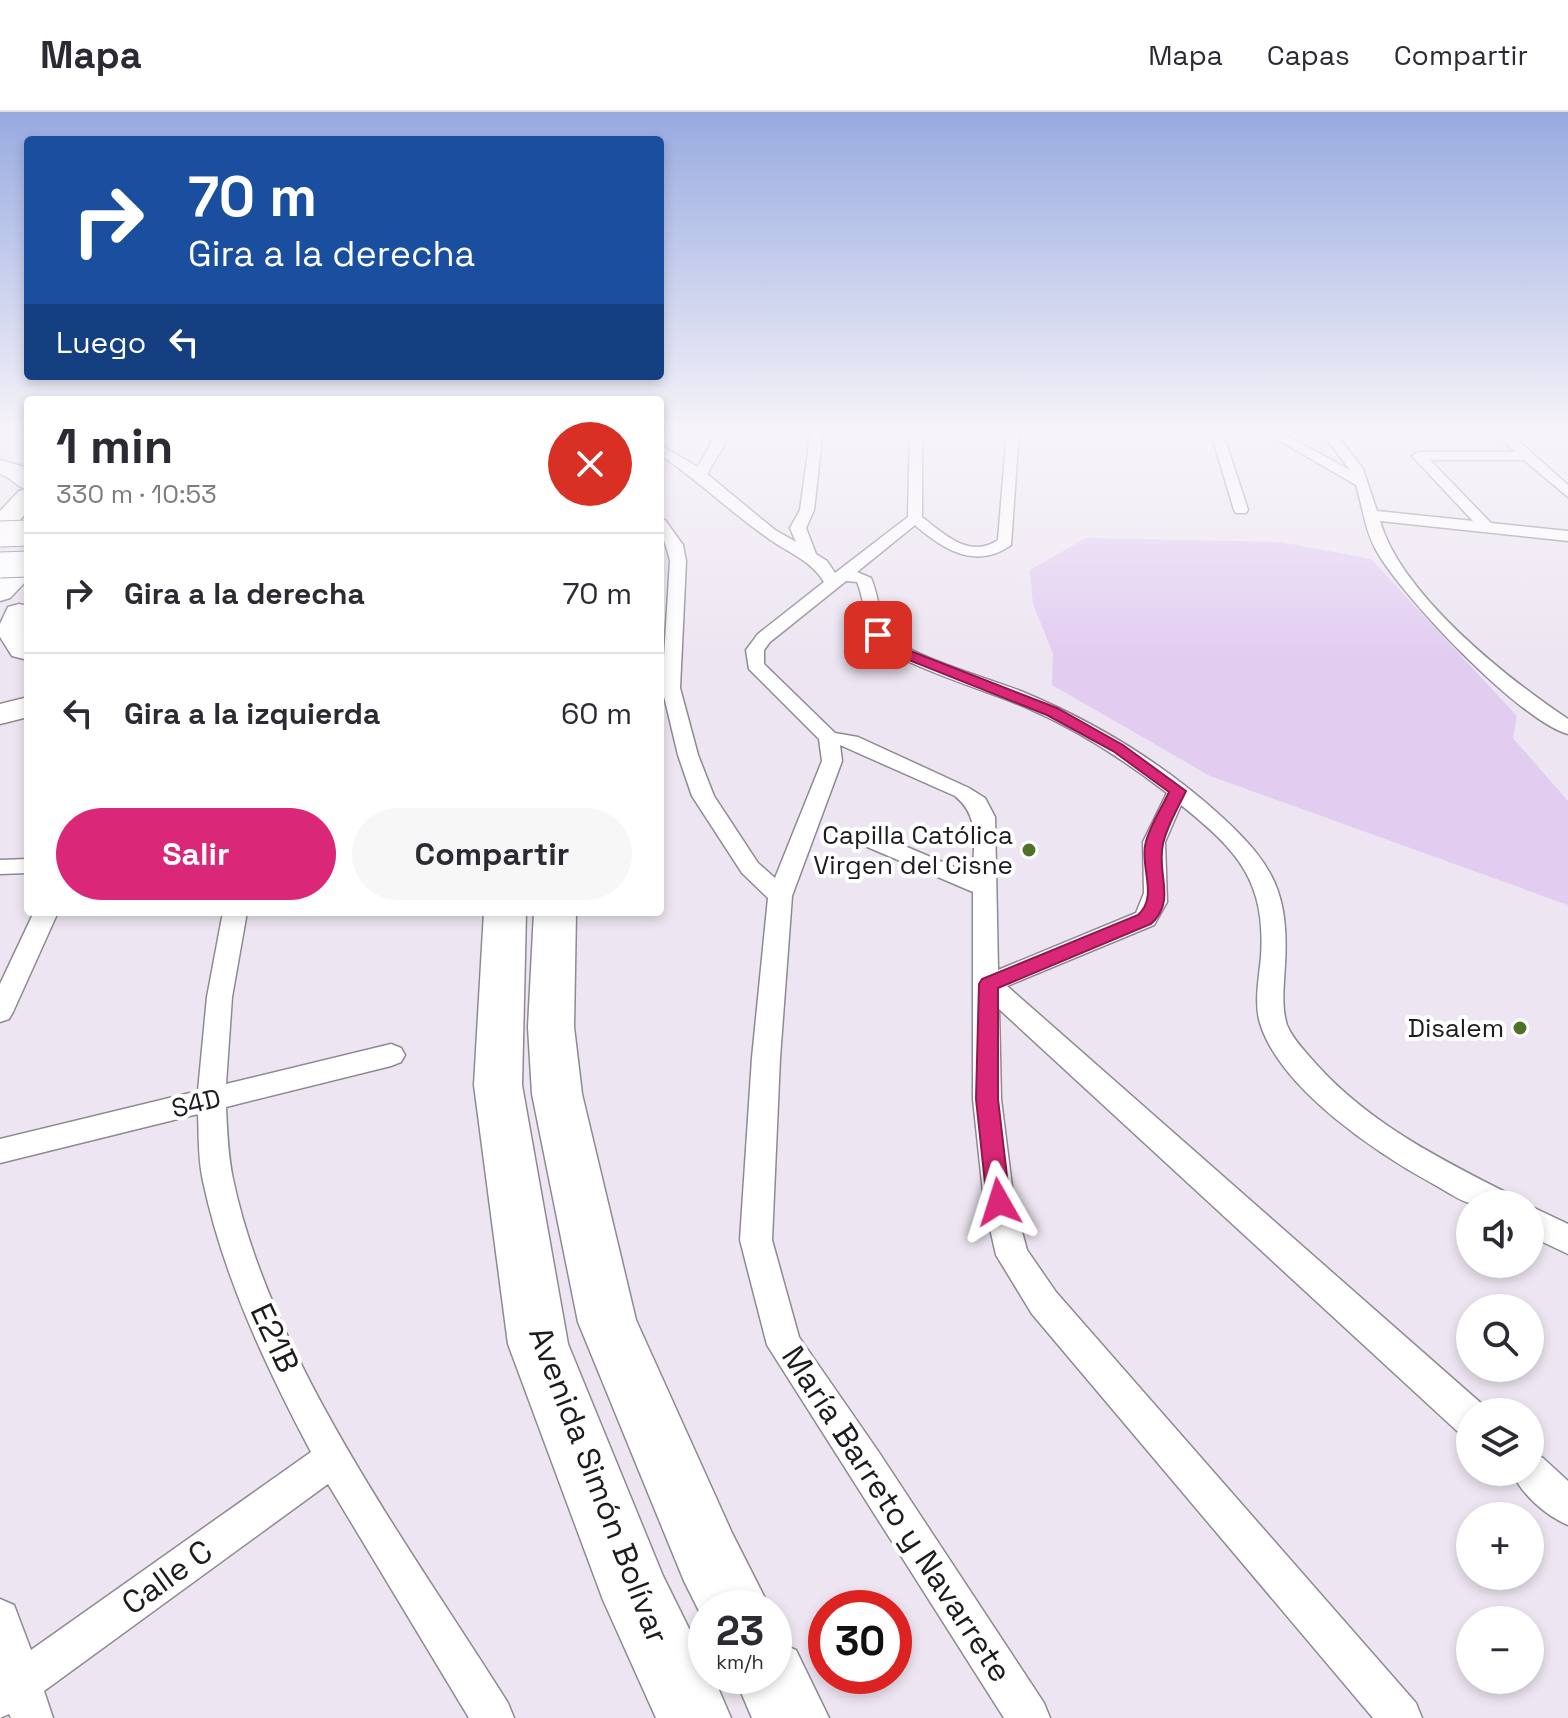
<!DOCTYPE html>
<html lang="es">
<meta charset="utf-8">
<style>
:root{--surface:#fff;--page:#f7f7f7;--text:#2b2b33;--muted:#7c7c81;--line:#e1e1e2;--accent:#db2777}
body{margin:0;font-family:"Space Grotesk",sans-serif;background:var(--page);color:var(--text);height:100vh;display:flex;flex-direction:column;font-size:30px;white-space:nowrap}
*{box-sizing:border-box;margin:0}
p{font-size:26px;color:var(--muted)}
.icon{flex:none;width:44px;height:44px;fill:none;stroke:currentColor;stroke-width:2;stroke-linecap:round;stroke-linejoin:round}
.map{position:relative;flex:1;overflow:hidden}
.sheet{position:absolute;left:24px;top:284px;width:640px;height:520px;display:flex;flex-direction:column;background:var(--surface);border-radius:8px;box-shadow:0 4px 12px #0003}
.sheet>*{flex:none}
.top-card{position:absolute;left:24px;top:24px;width:640px;height:244px;border-radius:8px;box-shadow:0 4px 12px #0003;background:#1a4fa0;color:#fff;overflow:hidden}
.controls{position:absolute;left:1456px;top:1078px;display:grid;gap:16px}
.controls a{display:grid;place-items:center;width:88px;height:88px;border-radius:50%;background:var(--surface);box-shadow:0 4px 12px #0003;font-size:40px}
.speed{position:absolute;left:688px;top:1478px;display:flex;gap:16px;font-size:40px;font-weight:700;text-align:center}
.speed>*{display:grid;place-content:center;width:104px;height:104px;border-radius:50%;background:var(--surface);box-shadow:0 4px 12px #0003;line-height:1}
.speed small{font-size:20px;font-weight:400}
.speed .limit{border:12px solid #d22;background:#fff;color:#111}
.pin{position:absolute;display:grid;place-items:center;width:68px;height:68px;color:#fff;margin:-34px;border-radius:16px;box-shadow:0 4px 12px #0006}
.me{position:absolute;width:88px;margin:-44px;rotate:354deg;stroke-linejoin:round;filter:drop-shadow(0 0 6px #0008)}
.turn{display:flex;align-items:center;gap:28px;height:168px;padding:0 32px;font-size:36px}
.turn .icon{width:104px;height:104px;stroke-width:2.5}
.turn b{display:block;font-size:56px;line-height:68px}
.then{display:flex;align-items:center;height:76px;padding:0 32px;background:#0003;gap:16px;font-size:30px}
.round{display:grid;place-items:center;flex:none;width:84px;height:84px;border-radius:42px;background:var(--page)}
.summary{display:flex;align-items:center;justify-content:space-between;height:136px;padding:0 32px}
h1{font-size:48px;font-weight:700;line-height:60px}
.action{display:flex;gap:16px;margin-top:auto;padding:16px 32px}
.action a{flex:1;height:92px;border-radius:48px;background:var(--accent);color:#fff;font-size:32px;font-weight:700;line-height:92px;text-align:center}
.action a+a{background:var(--page);color:var(--text)}
ul{padding:0;list-style:none}
li{display:flex;align-items:center;gap:24px;height:120px;padding:0 32px;border-top:2px solid var(--line)}
li div{flex:1}
li b{display:block;font-size:30px}
li em{font-style:normal}
header{display:flex;align-items:center;gap:48px;box-sizing:border-box;height:112px;padding:0 40px;background:var(--surface);border-bottom:2px solid var(--line)}
header strong{font-size:38px}
nav{display:flex;gap:44px;margin-inline-start:auto;font-size:28px}
.map>svg:first-child{display:block}
</style>
<header>
<strong>Mapa</strong>
<nav><a>Mapa</a><a>Capas</a><a>Compartir</a></nav>
</header>
<div class="map">
<svg width="1568" height="1606" viewBox="0 0 1568 1606">
<rect width="100%" height="100%" fill="#ede6f2"/>
<path fill="#e2cdf1" d="M1086 426 1281 430 1371 447 1517 604 1513 626 1568 689V793L1210 664 1052 573 1053 542 1033 492 1030 458Z"/>
<g fill="none" stroke-linecap="round" stroke-linejoin="round">
<g stroke="#8f8993" stroke-width="3">
<path id="street" d="M704 318H717L726 330 707 362 775 418 796 430 790 416 800 398 811 318H823L814 398 806 416 816 442 827 449 835 461 908 405 910 318H922V405C945 423 970 447 998 428L1007 318H1019L1011 433C976 458 944 438 915 413L857 460 871 466C880 486 878 511 895 527 913 545 994 568 1023 580 1095 610 1164 652 1222 705 1274 753 1289 782 1285 853 1284 872 1281 895 1287 913 1293 928 1306 940 1316 952 1370 1012 1440 1047 1511 1083L1515 1092C1502 1092 1486 1094 1473 1092 1461 1090 1446 1079 1435 1073 1378 1042 1280 977 1260 911 1254 891 1259 866 1261 845 1266 769 1238 739 1181 693L1165 730 1167 790 1154 813 1007 874 1483 1293 1485 1300H1470V1324L1457 1319 999 897 1001 987 1014 1090 1027 1138 1056 1180 1416 1591 1422 1606H1373L1032 1202 996 1143 984 1090 973 987V780L858 731 855 726 858 721H874L973 763C973 732 981 705 955 684L840 633 842 649 792 784 780 946 772 1128 799 1225 878 1339 1044 1591 1050 1606H1004L767 1233 740 1128 752 946 768 786 742 761 692 684 678 643 662 576 670 449C667 433 660 423 660 407L665 408 683 433 686 449 680 576 698 643 714 684 758 751 775 766 822 649 819 627 749 557 746 538 758 522 824 470C810 447 786 440 765 424 729 399 697 367 660 343V333L698 355 712 330ZM846 469 857 470C866 491 863 514 880 532 898 552 994 581 1025 595 1076 617 1123 647 1167 681L1143 730 1144 781 1136 801 998 858 995 705 985 686 969 676 858 625 835 621 764 552V538L770 530Z
M1210 318H1222L1248 398 1246 401H1236L1234 398Z
M1261 318H1276L1350 358 1320 318H1333L1363 357 1377 399 1473 409 1412 344 1419 340H1515L1493 318H1506L1568 373V385L1524 348H1430L1491 411 1568 419V429L1380 409C1401 482 1505 565 1568 607V622C1521 610 1398 481 1375 436 1364 415 1363 395 1356 373Z
M28 747V761L0 762V748Z
M34 800H58L13 900 9 907 0 910V872Z
M223 800H247L232 885 226 972 391 932 401 936 405 943 401 950 391 954 226 995C227 1018 228 1044 233 1067 271 1248 410 1435 508 1591L514 1606H469L328 1372 44 1579 53 1606H11L9 1602 0 1606V1487L14 1493 31 1538 311 1340C266 1255 223 1164 203 1069 198 1047 199 1024 198 1002L0 1051V1027L198 979 207 885Z
M1530 1094 1568 1112V1142L1530 1124Z
M1530 1341 1543 1346 1568 1369V1413C1546 1404 1521 1382 1512 1360H1530Z"/>
</g>
<g stroke="#8f8993" stroke-width="3">
<path id="highway" d="M0 348 28 356V399L9 420 0 422V399L19 379 26 377C15 374 12 365 0 362Z
M28 442V467L10 486 0 489V463L18 444Z
M19 492 28 494V548L12 544 0 525V512L8 495Z
M28 585V605L0 612V592Z
M484 800H526L522 973 568 1232 663 1464 706 1551V1564H713L731 1606H656L603 1488 508 1232 474 973Z
M534 800H576L574 915 582 982 636 1208 732 1421 770 1496H706V1513L684 1469 578 1210 532 982 528 915Z
M774 1529 796 1538 829 1606H752L734 1564H774Z"/>
</g>
<use href="#street" fill="#fff" fill-rule="evenodd"/>
<use href="#highway" fill="#fff" fill-rule="evenodd"/>
<g stroke="#8f8993" stroke-width="27" stroke-linecap="butt">
<path id="highway-bridge" d="M0 422 28 421
M0 453 28 452"/>
</g>
<use href="#highway-bridge" stroke="#fff" stroke-width="25"/>
</g>
<linearGradient id="sky" x2="0" y2="1"><stop stop-color="#97aae0"/><stop offset="0.59" stop-color="#f7f4f9"/><stop offset="1" stop-color="#f7f4f9" stop-opacity="0"/></linearGradient>
<rect width="1568" height="543" fill="url(#sky)"/>
<path fill="#db2777" stroke="#8e194d" stroke-width="2" d="M874 520H883L900 535 1057 596 1123 633 1186 679C1178 696 1167 714 1163 732 1156 762 1177 788 1151 812L998 876V987L1010 1090 1007 1097 999 1100 990 1097 987 1090 976 987 979 872 982 867 1138 803C1158 785 1141 757 1145 734 1148 716 1162 696 1169 680L1113 639 1047 603 891 541 874 526Z"/>
<g fill="#4f7128" stroke="#fff" stroke-width="3">
<circle cx="1029" cy="738" r="8"/>
<circle cx="1520" cy="916" r="8"/>
</g>
<g text-anchor="middle" dominant-baseline="central" stroke-width="8" stroke-linejoin="round" paint-order="stroke">
<g font-size="26" fill="#1d1b1f" stroke="#fff" text-anchor="end">
<text x="1013" y="723">Capilla Católica<tspan x="1013" dy="30">Virgen del Cisne</tspan></text>
<text x="1504" y="916">Disalem</text>
</g>
<g font-size="26" fill="#1d1b1f" stroke="#fff">
<text transform="translate(196 991) rotate(-14)">S4D</text>
</g>
<g font-size="32" fill="#1d1b1f" stroke="#fff">
<text transform="translate(275 1226) rotate(65)">E21B</text>
<text transform="translate(599 1373) rotate(69)">Avenida Simón Bolívar</text>
<text transform="translate(897 1402) rotate(57)">María Barreto y Navarrete</text>
<text transform="translate(167 1465) rotate(-36)">Calle C</text>
</g>
</g>
</svg>
<div class="controls">
<a><svg class="icon" aria-label="sound" viewBox="0 0 24 24"><path d="M4 9h4l5-4v14l-5-4H4zM17 9q2 3 0 6"/></svg></a>
<a><svg class="icon" aria-label="search" viewBox="0 0 24 24"><circle cx="10" cy="10" r="6"/><path d="M15 15l6 6"/></svg></a>
<a><svg class="icon" aria-label="layers" viewBox="0 0 24 24"><path d="M12 4l9 5-9 5-9-5zM3 14l9 5 9-5"/></svg></a>
<a>+</a>
<a>−</a>
</div>
<div class="speed"><div>23<small>km/h</small></div><div class="limit">30</div></div>
<div class="pin" style="left:878px;top:523px;background:#d93025"><svg class="icon" aria-label="arrive" viewBox="0 0 24 24"><path d="M6 21V4h12l-3 4 3 4H6"/></svg></div>
<svg class="me" style="left:999px;top:1090px" viewBox="-20 -20 40 40"><path d="M0-17L14 15 0 8-14 15z" fill="#db2777" stroke="#fff" stroke-width="4"/></svg>
<div class="top-card">
<div class="turn"><svg class="icon" aria-label="right" viewBox="0 0 24 24"><path d="M7 20v-9h11M14 6l5 5-5 5"/></svg><div><b>70 m</b>Gira a la derecha</div></div>
<div class="then">Luego<svg class="icon" aria-label="left" viewBox="0 0 24 24"><path d="M17 20v-9H6M10 6l-5 5 5 5"/></svg></div>
</div>
<section class="sheet">
<div class="summary"><div><h1>1 min</h1><p>330 m · 10:53</p></div><a class="round" style="background:#d93025;color:#fff"><svg class="icon" aria-label="close" viewBox="0 0 24 24"><path d="M6 6l12 12M18 6L6 18"/></svg></a></div>
<ul>
<li><svg class="icon" aria-label="right" viewBox="0 0 24 24"><path d="M7 20v-9h11M14 6l5 5-5 5"/></svg><div><b>Gira a la derecha</b></div><em>70 m</em></li>
<li><svg class="icon" aria-label="left" viewBox="0 0 24 24"><path d="M17 20v-9H6M10 6l-5 5 5 5"/></svg><div><b>Gira a la izquierda</b></div><em>60 m</em></li>
</ul>
<div class="action"><a>Salir</a><a>Compartir</a></div>
</section>
</div>
